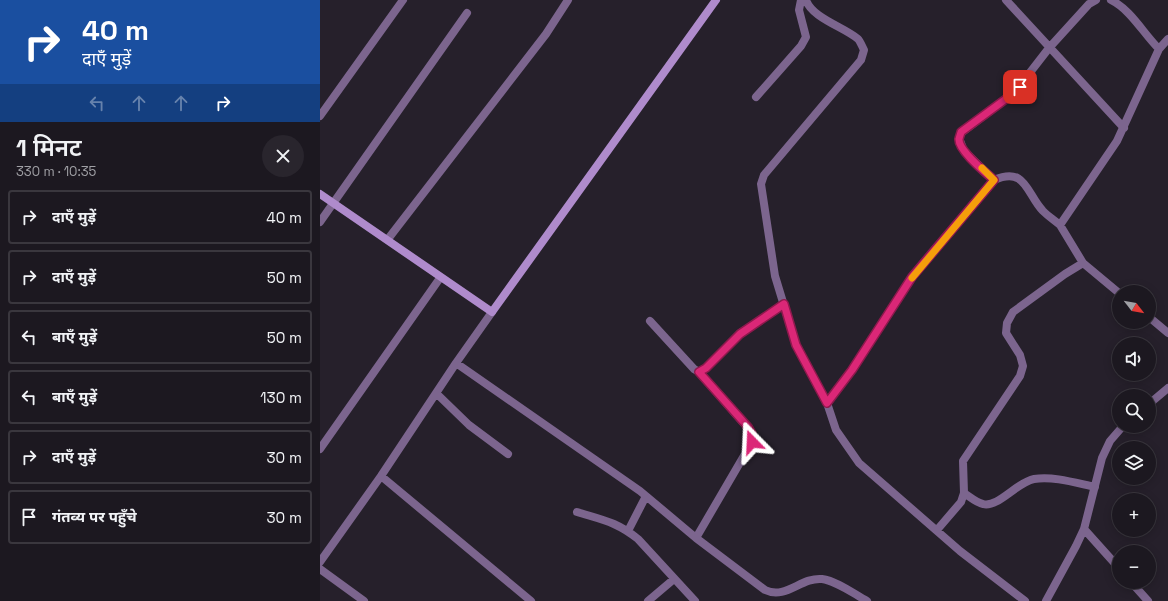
<!DOCTYPE html>
<html lang="hi">
<meta charset="utf-8">
<style>
:root{--surface:#1c1820;--page:#29252d;--text:#f1f3f6;--muted:#a0a0a5;--line:#3a373e}
body{margin:0;font-family:"Space Grotesk","Noto Sans Devanagari",sans-serif;background:var(--page);color:var(--text);height:100vh;display:flex;flex-direction:column;font-size:15px;white-space:nowrap}
*{box-sizing:border-box;margin:0}
p{font-size:13px;color:var(--muted)}
.icon{flex:none;width:22px;height:22px;fill:none;stroke:currentColor;stroke-width:2;stroke-linecap:round;stroke-linejoin:round}
.map{position:relative;flex:1;overflow:hidden}
.side{display:flex;flex-direction:column;background:var(--surface);width:320px}
.side>*{flex:none}
.banner{background:#1a4fa0;color:#fff;overflow:hidden}
.needle{width:26px;rotate:121deg}
.controls{position:absolute;left:792px;top:285px;display:grid;gap:8px}
.controls a{display:grid;place-items:center;width:44px;height:44px;border-radius:50%;background:var(--surface);box-shadow:0 2px 10px #0003,0 0 0 1px var(--line);font-size:20px}
.pin{position:absolute;display:grid;place-items:center;width:34px;height:34px;color:#fff;margin:-17px;border-radius:8px;box-shadow:0 2px 6px #0006}
.me{position:absolute;width:44px;margin:-22px;rotate:339deg;stroke-linejoin:round;filter:drop-shadow(0 0 3px #0008)}
.turn{display:flex;align-items:center;gap:14px;height:84px;padding:0 16px;font-size:18px}
.turn .icon{width:52px;height:52px;stroke-width:2.5}
.turn b{display:block;font-size:28px;line-height:34px}
.lanes{display:flex;align-items:center;height:38px;padding:0 16px;background:#0003;justify-content:center;gap:20px;direction:ltr}
.lanes .off{opacity:.35}
.round{display:grid;place-items:center;flex:none;width:42px;height:42px;border-radius:21px;background:var(--page)}
.headline{display:flex;align-items:center;justify-content:space-between;height:68px;padding:0 16px}
h1{font-size:24px;font-weight:600;line-height:30px}
ul{padding:0;list-style:none}
li{display:flex;align-items:center;gap:12px;height:54px;margin:0 8px 6px;padding:0 8px;border:2px solid var(--line);border-radius:4px}
li div{flex:1}
li b{display:block;font-size:15px}
li em{font-style:normal}
main{display:flex;flex:1;min-height:0}
.map>svg:first-child{display:block}
</style>
<main>
<section class="side">
<div class="banner">
<div class="turn"><svg class="icon" aria-label="right" viewBox="0 0 24 24"><path d="M7 20v-9h11M14 6l5 5-5 5"/></svg><div><b>40 m</b>दाएँ मुड़ें</div></div>
<div class="lanes"><svg class="icon off" aria-label="left" viewBox="0 0 24 24"><path d="M17 20v-9H6M10 6l-5 5 5 5"/></svg><svg class="icon off" aria-label="ahead" viewBox="0 0 24 24"><path d="M12 20V5M6 11l6-6 6 6"/></svg><svg class="icon off" aria-label="ahead" viewBox="0 0 24 24"><path d="M12 20V5M6 11l6-6 6 6"/></svg><svg class="icon" aria-label="right" viewBox="0 0 24 24"><path d="M7 20v-9h11M14 6l5 5-5 5"/></svg></div>
</div>
<div class="headline"><div><h1>1 मिनट</h1><p>330 m · 10:35</p></div><a class="round"><svg class="icon" aria-label="close" viewBox="0 0 24 24"><path d="M6 6l12 12M18 6L6 18"/></svg></a></div>
<ul>
<li><svg class="icon" aria-label="right" viewBox="0 0 24 24"><path d="M7 20v-9h11M14 6l5 5-5 5"/></svg><div><b>दाएँ मुड़ें</b></div><em>40 m</em></li>
<li><svg class="icon" aria-label="right" viewBox="0 0 24 24"><path d="M7 20v-9h11M14 6l5 5-5 5"/></svg><div><b>दाएँ मुड़ें</b></div><em>50 m</em></li>
<li><svg class="icon" aria-label="left" viewBox="0 0 24 24"><path d="M17 20v-9H6M10 6l-5 5 5 5"/></svg><div><b>बाएँ मुड़ें</b></div><em>50 m</em></li>
<li><svg class="icon" aria-label="left" viewBox="0 0 24 24"><path d="M17 20v-9H6M10 6l-5 5 5 5"/></svg><div><b>बाएँ मुड़ें</b></div><em>130 m</em></li>
<li><svg class="icon" aria-label="right" viewBox="0 0 24 24"><path d="M7 20v-9h11M14 6l5 5-5 5"/></svg><div><b>दाएँ मुड़ें</b></div><em>30 m</em></li>
<li><svg class="icon" aria-label="arrive" viewBox="0 0 24 24"><path d="M6 21V4h12l-3 4 3 4H6"/></svg><div><b>गंतव्य पर पहुँचे</b></div><em>30 m</em></li>
</ul>
</section>
<div class="map">
<svg width="848" height="601" viewBox="0 0 848 601">
<rect width="100%" height="100%" fill="#26202b"/>
<g fill="none" stroke-linecap="round" stroke-linejoin="round">
<path stroke="#7c658e" stroke-width="8" d="M486 0C492 18 524 27 538 39 540 41 542 46 544 50L541 60 444 175 441 184 455 276 476 345 507 403 516 430 539 463 640 551 705 601
M686 0 804 128
M791 0C811 10 823 33 839 49
M436 97 481 46 486 37 479 10 481 0
M0 116 83 0
M674 180 644 151 639 138 641 133 694 93 729 48 769 4 776 0
M0 222 147 13
M68 239 226 34 248 0
M799 293 763 263 740 225 797 141 839 49 848 39
M829 317 848 333
M330 321 374 369 379 372 386 368 420 333 464 305
M136 363 320 491 376 538 445 590C466 600 481 577 502 579 517 581 534 594 547 601
M116 393 149 425 188 454
M507 403 532 370 592 277 674 180C706 166 706 193 723 211 728 216 734 220 740 225
M829 404 848 388
M0 449 120 278
M61 476 211 601
M644 493C650 497 657 503 663 504 678 508 697 482 714 479 734 476 756 483 775 487
M257 512C283 520 297 522 318 539L375 601
M764 529 799 568
M617 530 641 502 644 493 643 461 700 376 703 366 700 355 686 333 687 323 693 312 745 274 763 263
M308 531 326 496
M376 538 432 442V433L379 372
M0 562 61 476 136 363 172 312
M0 569 44 601
M811 582 828 601
M328 601 354 579
M726 601 756 546 764 529 782 458 790 441 803 426"/>
<path stroke="#af8bcc" stroke-width="8" d="M0 194 172 312 396 0"/>
</g>
<g fill="none" stroke-linecap="round" stroke-linejoin="round">
<g stroke="#8e194d" stroke-width="10">
<path id="route" d="M432 442V434L428 427 379 372 386 368 420 334 464 304 476 345 507 403 532 370 592 277 674 180C665 172 638 150 639 139 639 138 641 133 641 132L694 93 700 87"/>
</g>
<use href="#route" stroke="#db2777" stroke-width="7"/>
<path stroke="#f59e0b" stroke-width="7" d="M592 278 674 180 662 168"/>
</g>
</svg>
<div class="controls">
<a><svg class="needle" viewBox="-14 -14 28 28"><path d="M0-13l5 13h-10z" fill="#e53935"/><path d="M0 13l5-13h-10z" fill="#a0a0a5"/></svg></a>
<a><svg class="icon" aria-label="sound" viewBox="0 0 24 24"><path d="M4 9h4l5-4v14l-5-4H4zM17 9q2 3 0 6"/></svg></a>
<a><svg class="icon" aria-label="search" viewBox="0 0 24 24"><circle cx="10" cy="10" r="6"/><path d="M15 15l6 6"/></svg></a>
<a><svg class="icon" aria-label="layers" viewBox="0 0 24 24"><path d="M12 4l9 5-9 5-9-5zM3 14l9 5 9-5"/></svg></a>
<a>+</a>
<a>−</a>
</div>
<div class="pin" style="left:700px;top:87px;background:#d93025"><svg class="icon" aria-label="arrive" viewBox="0 0 24 24"><path d="M6 21V4h12l-3 4 3 4H6"/></svg></div>
<svg class="me" style="left:432px;top:442px" viewBox="-20 -20 40 40"><path d="M0-17L14 15 0 8-14 15z" fill="#db2777" stroke="#fff" stroke-width="4"/></svg>
</div>
</main>
